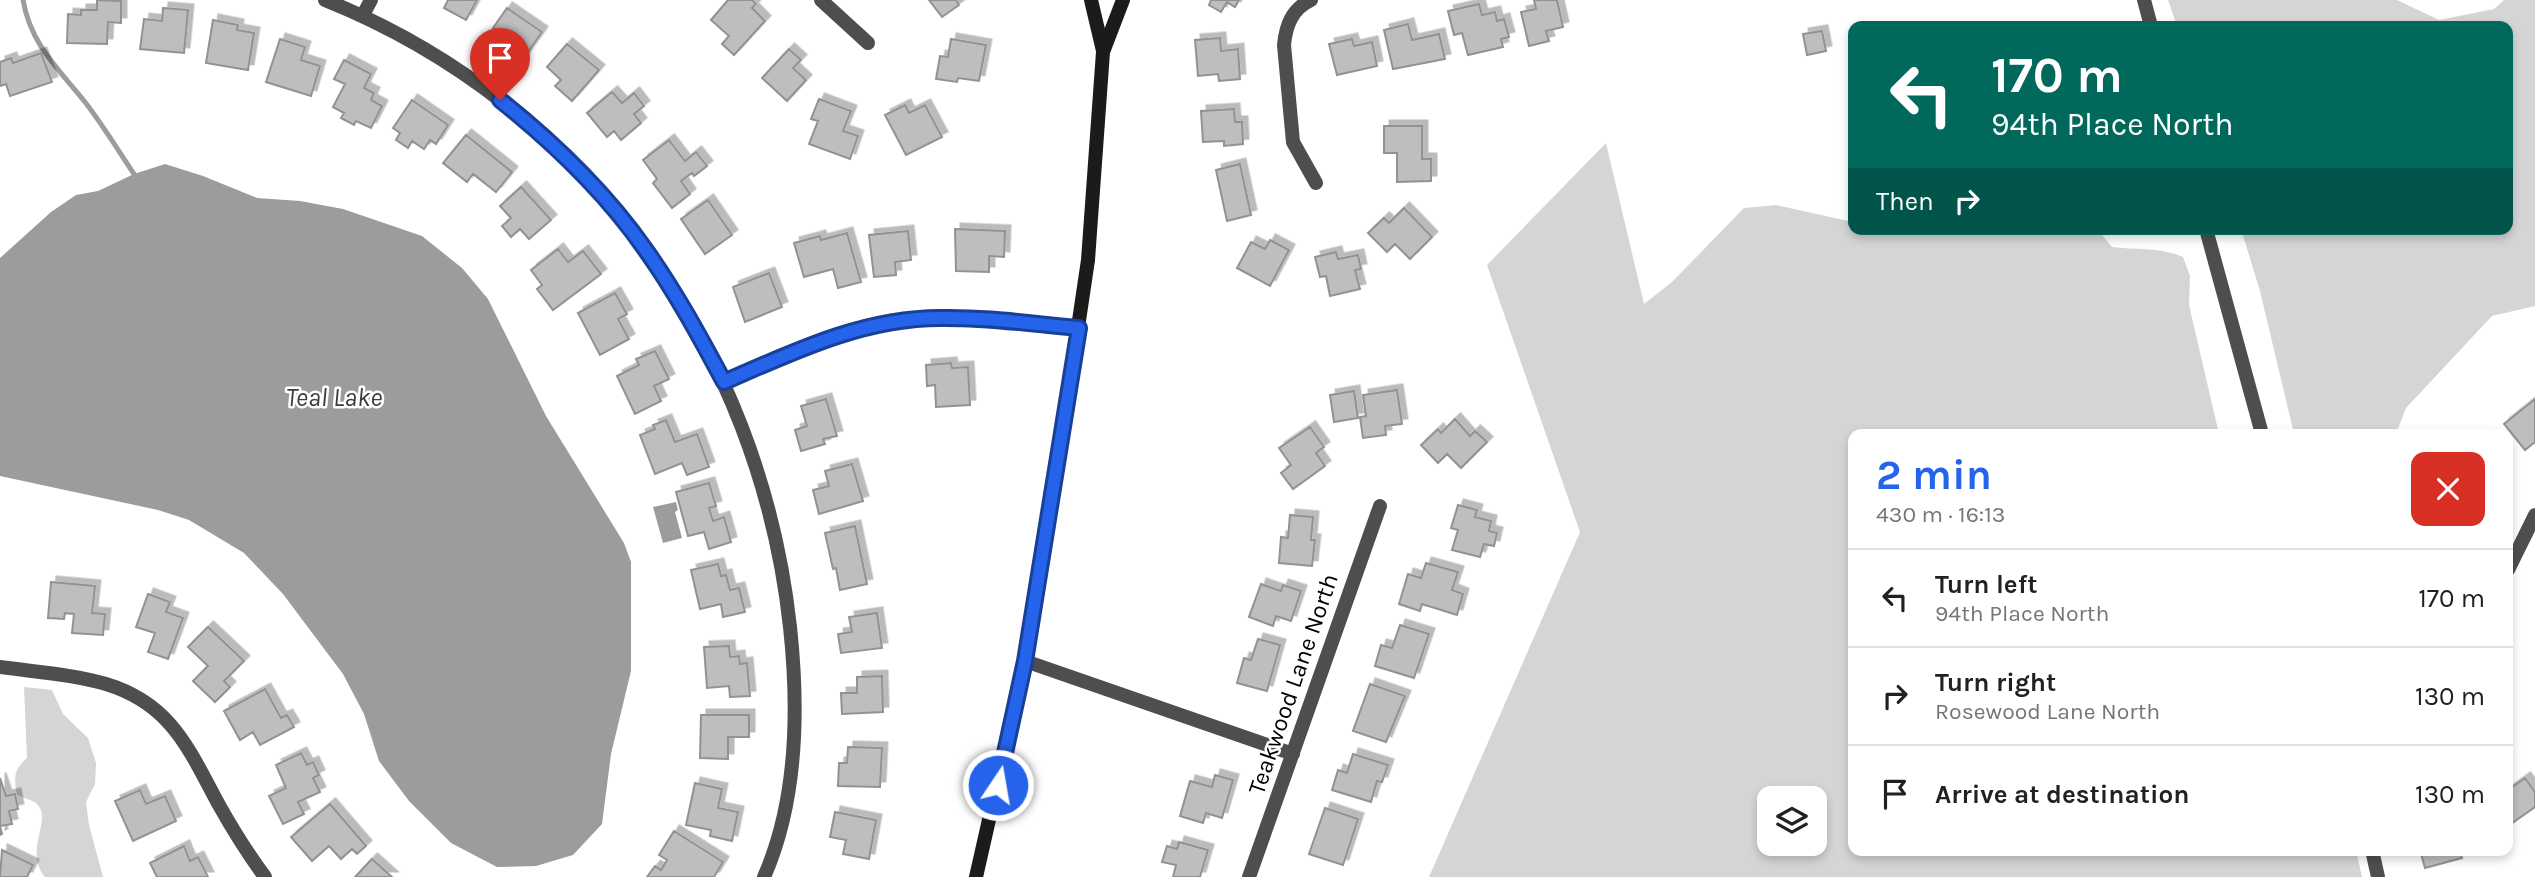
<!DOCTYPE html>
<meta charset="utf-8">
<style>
:root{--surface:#fff;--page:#f6f6f6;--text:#202124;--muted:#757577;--line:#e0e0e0;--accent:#2563eb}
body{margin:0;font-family:Karla,sans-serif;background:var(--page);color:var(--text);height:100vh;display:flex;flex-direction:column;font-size:26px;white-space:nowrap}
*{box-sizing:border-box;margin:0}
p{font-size:23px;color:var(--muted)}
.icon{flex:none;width:38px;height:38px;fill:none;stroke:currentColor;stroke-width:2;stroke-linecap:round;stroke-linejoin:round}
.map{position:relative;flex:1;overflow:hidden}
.details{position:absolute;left:1848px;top:429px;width:665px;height:427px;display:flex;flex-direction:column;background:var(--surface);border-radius:14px;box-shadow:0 4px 10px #0003}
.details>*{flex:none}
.hud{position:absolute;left:1848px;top:21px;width:665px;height:214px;border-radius:14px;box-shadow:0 4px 10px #0003;background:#00695c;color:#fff;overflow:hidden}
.tools{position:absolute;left:1757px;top:786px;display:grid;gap:14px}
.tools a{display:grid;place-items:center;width:70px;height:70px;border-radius:14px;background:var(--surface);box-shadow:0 4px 10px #0003;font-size:35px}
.pin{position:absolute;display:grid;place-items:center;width:60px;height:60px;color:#fff;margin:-72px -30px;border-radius:50% 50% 50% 0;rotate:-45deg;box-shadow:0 0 7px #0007}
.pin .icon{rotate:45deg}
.me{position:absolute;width:77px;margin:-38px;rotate:12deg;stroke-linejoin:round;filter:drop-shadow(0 0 5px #0008)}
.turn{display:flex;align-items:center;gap:24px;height:147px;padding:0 28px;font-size:32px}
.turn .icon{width:91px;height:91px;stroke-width:2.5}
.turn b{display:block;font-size:49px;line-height:60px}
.then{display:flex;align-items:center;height:66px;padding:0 28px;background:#0003;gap:14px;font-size:26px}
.round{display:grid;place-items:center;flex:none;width:74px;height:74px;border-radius:14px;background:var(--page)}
.overview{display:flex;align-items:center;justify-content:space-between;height:119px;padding:0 28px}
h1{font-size:42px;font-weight:700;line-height:52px;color:var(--accent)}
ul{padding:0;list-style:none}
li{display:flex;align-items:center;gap:21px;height:98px;padding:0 28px;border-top:2px solid var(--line)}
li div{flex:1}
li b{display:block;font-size:26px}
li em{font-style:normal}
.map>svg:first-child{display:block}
</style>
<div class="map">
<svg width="2535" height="877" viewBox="0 0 2535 877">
<defs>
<filter id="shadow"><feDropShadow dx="5.5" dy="-5.5" stdDeviation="0" flood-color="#0004"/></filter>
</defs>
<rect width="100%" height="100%" fill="#fff"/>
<path fill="#d5d5d5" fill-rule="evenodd" d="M2168 0H2397L2439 20 2494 9 2504 0H2535V306L2492 316 2406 408 2396 434H2294L2260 291 2241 229H2508V26H2177Z
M1606 143 1644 304 1672 282 1744 208 1776 205 1853 222V229H2097L2112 247C2135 250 2161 247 2183 257L2190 276 2189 305 2219 434H1853V850L2356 851 2362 877H1429L1580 532 1487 265ZM1769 798H1815V844H1769Z
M24 687 52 690 63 714 88 738 96 763 95 784 86 802 89 825 103 877H45C23 851 53 820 37 804 33 800 23 798 17 795 14 778 13 770 27 758Z"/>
<path fill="#9c9c9c" d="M165 164 203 176 257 198 300 201 343 209 422 236 462 268 488 299 546 416 624 543 631 562V671L611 754 602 824 573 855 536 866 497 867 451 843 409 801 379 761 364 714 343 674 283 594 244 553 189 520 158 510 0 476V258L51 212 76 195 98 191 134 174Z
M676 502 678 510 675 512 682 538 663 543 653 507Z"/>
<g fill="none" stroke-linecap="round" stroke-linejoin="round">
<path stroke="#9c9c9c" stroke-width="5" d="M23 0C31 45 58 68 85 102 102 124 118 150 134 174"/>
</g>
<path fill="#bebebe" stroke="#929292" stroke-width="2" filter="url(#shadow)" d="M97 0 121 1V23L108 22 107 44 67 43 68 14 81 15V10H97Z
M448 0H477L466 20 444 8Z
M728 0H752L756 4 752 8 765 21 734 55 722 44 729 36 711 20Z
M929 0H956L959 5 942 17Z
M1211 0H1239L1235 7 1227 2 1221 12 1209 5Z
M1534 0H1557L1563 27 1546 31 1549 41 1529 46 1521 12 1536 9Z
M1479 4 1482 15 1495 12 1497 21 1504 19 1509 37 1501 39 1503 47 1468 55 1462 33 1454 35 1448 11Z
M163 8 188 10 184 53 140 49 144 19 162 21Z
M507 8 542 32 523 59 507 48 512 42 493 28Z
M213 20 238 25 237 30 254 33 248 70 206 63Z
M1408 24 1412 40 1439 34 1445 59 1393 69 1384 30Z
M1822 31 1826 51 1807 55 1803 34Z
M1220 38 1221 51 1238 49 1240 79 1219 81 1218 74 1198 76 1195 40Z
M280 39 305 47 301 60 320 66 311 96 266 82Z
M951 39 986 45 979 81 958 78 957 82 936 79 940 56 948 57Z
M1352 39 1354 46 1372 42 1377 66 1337 75 1329 44Z
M567 44 599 70 572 101 555 86 561 80 547 67Z
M789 49 801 60 793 68 806 80 787 101 762 78Z
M41 53 52 82 10 96 6 84 0 86V62L11 58 13 63Z
M344 60 371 74 364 88 374 93 371 100 382 106 371 128 356 121 354 125 341 118 344 113 333 107 345 84 334 79Z
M612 92 622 103 634 93 644 106 634 114 641 123 621 140 614 131 607 137 587 113Z
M819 99 851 111 843 131 858 136 850 159 809 144 818 121 811 119Z
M412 100 448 125 436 144 430 140 424 149 412 141 408 148 396 140 400 133 393 128Z
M905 105 909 113 925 105 942 137 906 155 885 115Z
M1234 109 1235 122H1242L1243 144 1224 146V141L1203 142 1201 111Z
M1384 126H1422V159H1431V181L1397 182V153H1384Z
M466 135 512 172 496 192 473 174 467 182 443 163Z
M669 140 685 161 696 152 707 166 694 176 692 173 681 181 690 194 672 208 653 183 657 179 643 160Z
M1240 164 1251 215 1227 221 1216 170Z
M521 187 551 220 529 239 520 229 511 237 502 226 511 218 500 206Z
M708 200 732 235 705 254 681 219Z
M1404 208 1432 237 1410 259 1395 244 1387 252 1368 233 1384 218 1389 223Z
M955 229 1005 231 1004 257 989 256V272L956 271Z
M908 231 911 260 895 262 896 275 874 277 869 235Z
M847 233 861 282 838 288 833 269 804 277 794 243 820 236 821 240Z
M1270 240 1289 250 1270 286 1237 268 1251 242 1265 249Z
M558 249 568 262 583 251 601 274 553 310 537 289 542 285 531 270Z
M1336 252 1338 259 1358 255 1361 269 1355 270 1360 289 1330 296 1326 276 1320 277 1315 257Z
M769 273 782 307 745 322 733 287Z
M615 293 627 314 618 319 629 339 600 355 578 313Z
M655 351 669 379 654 386 661 401 635 414 617 376 639 365 636 359Z
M951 363 952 368 968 367 970 405 936 407 935 385 927 386 926 365Z
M1397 390 1402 424 1385 426 1386 435 1363 438 1360 417 1366 416 1363 395Z
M1354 391 1358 418 1334 422 1330 395Z
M826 399 837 436 823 439 825 444 801 451 795 430 807 426 801 406Z
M2535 399V442L2525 450 2504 424Z
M1455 419 1470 436 1475 431 1487 442 1461 468 1447 454 1438 463 1421 445 1438 429 1441 433Z
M666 420 675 442 697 434 709 467 687 475 682 463 655 474 640 435 655 429 653 425Z
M1310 427 1324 447 1316 453 1325 466 1293 489 1281 473 1291 465 1279 448Z
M852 464 863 501 819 514 813 490 829 486 825 471Z
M709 483 716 506 709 508 713 521 724 517 731 542 709 549 704 532 688 536 676 492Z
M1458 505 1477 510 1475 517 1491 521 1489 531 1497 533 1494 546 1484 544 1480 557 1452 550 1458 530 1451 528Z
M1290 515 1313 517 1311 540H1315L1312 566 1279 563 1281 537 1288 538Z
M855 526 867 584 840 590 836 568 833 569 825 533Z
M1426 563 1458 572 1452 590 1463 594 1457 615 1422 604 1420 611 1399 604 1408 574 1421 578Z
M718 564 721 576 726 575 730 590 739 588 745 612 723 617 721 604 700 609 691 570Z
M51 582 95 586 92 613 105 614 103 635 72 633 74 614 65 613 64 619 48 618Z
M1261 584 1281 591 1283 585 1301 591 1291 621 1276 616 1273 626 1249 617Z
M148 594 170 602 166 612 183 618 168 659 148 652 155 633 136 627Z
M877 613 882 648 841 653 838 634 852 632 849 617Z
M1400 625 1429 634 1414 678 1375 666 1381 645 1392 648Z
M208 627 244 661 224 681 230 687 215 702 193 681 208 666 188 647Z
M1258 639 1280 645 1267 691 1237 683 1244 658 1251 660Z
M729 646 730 657 739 656 740 664 747 663 750 696 730 697 729 686 707 688 704 647Z
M882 676 883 712 842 714 841 693H857V677Z
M1370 684 1405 696 1386 742 1353 731Z
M265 689 281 718 287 715 294 727 260 745 253 732 240 740 224 711Z
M701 715H749V737H728V759L700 758Z
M848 747 882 748 880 787 838 786 839 763H847Z
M301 753 307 765 313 762 319 775 313 778 320 792 298 802 304 814 283 824 269 796 286 788 276 765Z
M1353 754 1388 765 1382 782 1377 781 1371 802 1332 790 1338 770 1347 773Z
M1215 775 1233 780 1222 818 1206 813 1203 823 1180 816 1190 781 1212 787Z
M0 778 6 796 15 794 18 809 9 811 12 824 0 826 2 834 0 835Z
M2525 778 2535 792V807L2508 826V790Z
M695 783 722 789 718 808 738 812 732 841 710 836 711 830 686 825Z
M140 790 146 804 165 796 176 821 133 841 115 801Z
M330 804 366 846 357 854 352 849 341 859 329 846 312 861 291 837Z
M1325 808 1358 819 1343 865 1309 854Z
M835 812 876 820 869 859 843 854 846 840 830 837Z
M674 831 723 862 714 877H647L655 866 661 870 667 860 659 855Z
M1179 842 1208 850 1200 877H1173L1176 865 1162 862 1167 846 1177 849Z
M184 846 190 861 198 857 208 877H157L150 863Z
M2 850 33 865 27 877H0Z
M2420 850H2460L2462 858 2425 868Z
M372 859 392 877H355Z"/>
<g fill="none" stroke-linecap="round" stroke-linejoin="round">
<path stroke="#4e4e4e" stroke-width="14" d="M325 0C587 105 760 349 790 627 799 710 798 800 764 877
M821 0 868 43
M1311 0C1292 9 1286 25 1284 45L1293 142 1316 183
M2144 0 2151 26
M363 15 371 0
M2206 229 2262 434
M724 382C793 352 864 318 940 318 986 317 1033 324 1079 328
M2508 570 2535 515
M1025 661 1293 754
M0 667C35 672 72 674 106 684 172 704 189 750 219 805 233 830 248 854 265 877
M2372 850 2378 877
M1249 877 1380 506"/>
<path stroke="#1b1b1b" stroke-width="14" d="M1091 0 1103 51
M976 877 1025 661 1054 489 1088 260 1103 52 1123 0"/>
</g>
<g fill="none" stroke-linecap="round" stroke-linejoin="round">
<g stroke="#184099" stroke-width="18">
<path id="route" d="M500 100C554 143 605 192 645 249 675 291 700 337 724 382 793 352 863 318 940 318 986 317 1033 324 1079 328L1025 661 998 785"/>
</g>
<use href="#route" stroke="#2563eb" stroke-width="12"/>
</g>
<g text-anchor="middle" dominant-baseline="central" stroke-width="5" stroke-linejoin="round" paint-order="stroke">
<g font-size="24" fill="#000" stroke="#fff">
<text transform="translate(1293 684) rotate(-71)">Teakwood Lane North</text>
</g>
<g font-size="26" font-style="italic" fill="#3d3d3d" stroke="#fff">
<text x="334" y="397">Teal Lake</text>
</g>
</g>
</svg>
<div class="tools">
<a><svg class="icon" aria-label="layers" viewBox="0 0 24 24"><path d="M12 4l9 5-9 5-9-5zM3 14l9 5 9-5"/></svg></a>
</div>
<div class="pin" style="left:500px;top:100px;background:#d93025"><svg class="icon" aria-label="arrive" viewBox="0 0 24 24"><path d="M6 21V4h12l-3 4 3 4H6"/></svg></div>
<svg class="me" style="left:998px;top:785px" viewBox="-20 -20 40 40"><circle r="17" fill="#2563eb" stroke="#fff" stroke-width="3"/><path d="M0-11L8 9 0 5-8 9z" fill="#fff"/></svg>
<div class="hud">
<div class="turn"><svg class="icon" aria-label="left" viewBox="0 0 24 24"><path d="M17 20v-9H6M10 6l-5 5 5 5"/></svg><div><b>170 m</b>94th Place North</div></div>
<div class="then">Then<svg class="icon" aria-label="right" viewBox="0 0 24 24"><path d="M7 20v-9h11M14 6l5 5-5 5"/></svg></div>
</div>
<section class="details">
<div class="overview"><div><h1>2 min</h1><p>430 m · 16:13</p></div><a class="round" style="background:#d93025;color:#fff"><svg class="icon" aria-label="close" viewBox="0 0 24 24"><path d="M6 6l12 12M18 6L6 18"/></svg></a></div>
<ul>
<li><svg class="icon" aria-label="left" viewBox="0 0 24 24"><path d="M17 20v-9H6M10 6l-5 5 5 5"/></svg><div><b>Turn left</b><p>94th Place North</p></div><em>170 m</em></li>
<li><svg class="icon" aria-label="right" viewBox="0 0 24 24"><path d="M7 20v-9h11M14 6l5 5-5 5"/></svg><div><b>Turn right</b><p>Rosewood Lane North</p></div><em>130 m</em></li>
<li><svg class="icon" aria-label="arrive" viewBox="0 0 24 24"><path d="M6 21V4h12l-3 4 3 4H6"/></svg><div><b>Arrive at destination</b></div><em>130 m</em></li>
</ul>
</section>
</div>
